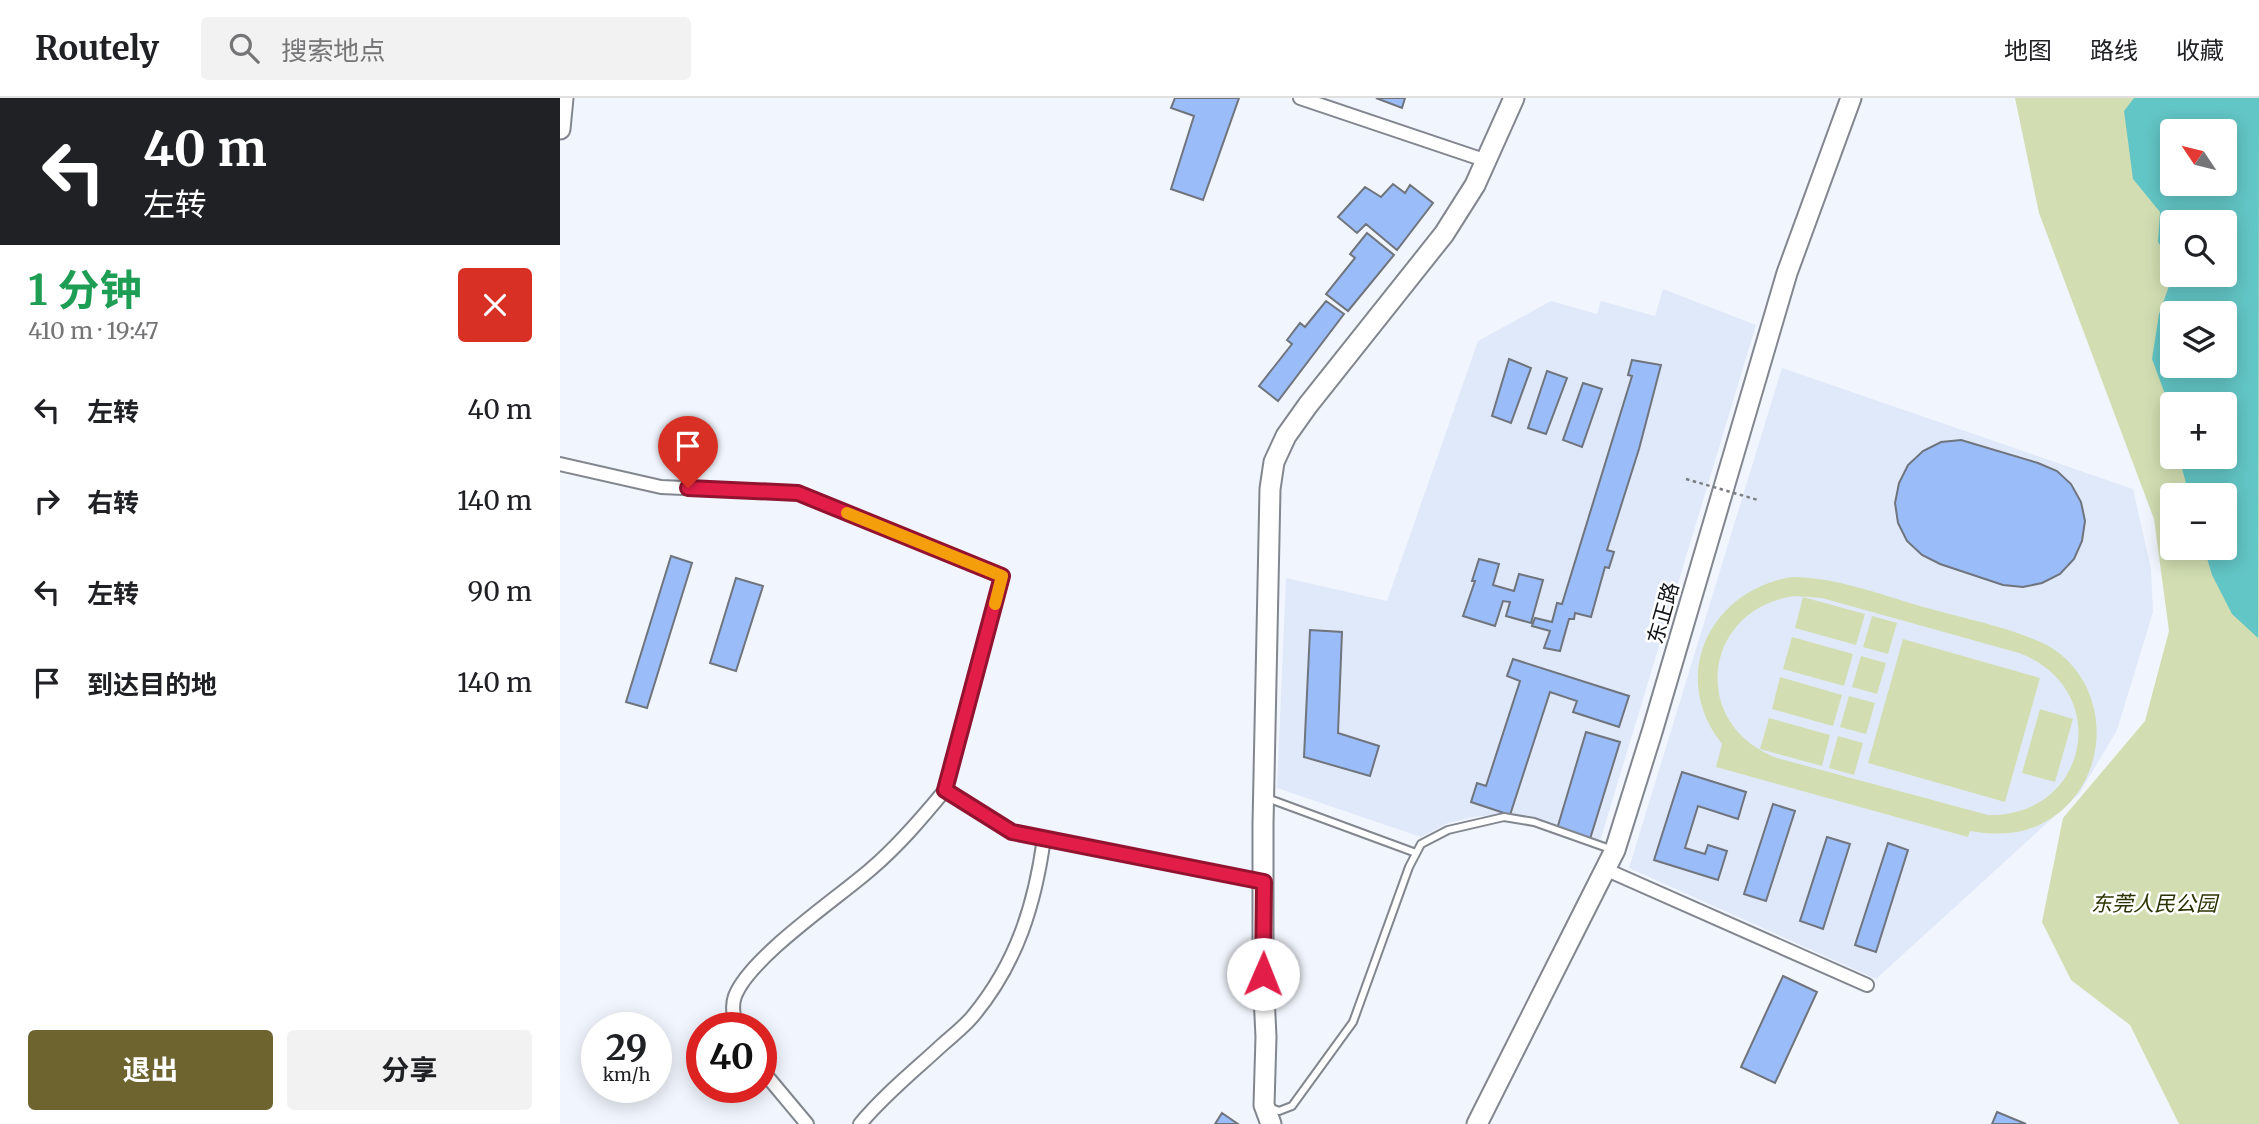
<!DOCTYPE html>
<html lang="zh">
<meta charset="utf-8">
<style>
:root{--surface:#fff;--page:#f2f2f2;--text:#202124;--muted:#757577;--line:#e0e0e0;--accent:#6d6430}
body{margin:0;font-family:Merriweather,"Noto Sans SC",serif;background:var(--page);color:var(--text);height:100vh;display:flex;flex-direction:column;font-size:26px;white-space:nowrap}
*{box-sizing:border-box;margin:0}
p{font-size:23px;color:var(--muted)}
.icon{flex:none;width:38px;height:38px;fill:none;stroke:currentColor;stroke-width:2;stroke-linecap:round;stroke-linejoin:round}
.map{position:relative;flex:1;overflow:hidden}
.sheet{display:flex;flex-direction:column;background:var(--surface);width:560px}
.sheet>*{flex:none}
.top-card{background:#202124;color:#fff;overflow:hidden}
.needle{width:46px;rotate:305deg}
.controls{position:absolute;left:1600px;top:21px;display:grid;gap:14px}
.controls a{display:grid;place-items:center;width:77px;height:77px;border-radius:7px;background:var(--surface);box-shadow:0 4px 18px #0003;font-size:35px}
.speed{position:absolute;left:21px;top:914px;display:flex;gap:14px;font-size:35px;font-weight:700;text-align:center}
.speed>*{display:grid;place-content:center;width:91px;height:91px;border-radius:50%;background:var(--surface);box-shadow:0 4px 18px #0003;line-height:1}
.speed small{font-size:18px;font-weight:400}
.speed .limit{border:10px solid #d22;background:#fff;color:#111}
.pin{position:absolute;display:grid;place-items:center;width:60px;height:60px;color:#fff;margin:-72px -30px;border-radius:50% 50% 50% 0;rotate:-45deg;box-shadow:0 0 7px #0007}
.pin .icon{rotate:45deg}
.me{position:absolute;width:77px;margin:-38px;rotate:1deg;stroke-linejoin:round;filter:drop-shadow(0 0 5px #0008)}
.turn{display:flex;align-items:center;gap:24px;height:147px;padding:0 28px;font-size:32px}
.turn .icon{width:91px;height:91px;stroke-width:2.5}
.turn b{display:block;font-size:49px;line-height:60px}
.round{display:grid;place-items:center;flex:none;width:74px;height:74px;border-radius:7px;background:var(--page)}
.head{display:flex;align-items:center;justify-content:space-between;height:119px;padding:0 28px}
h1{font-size:42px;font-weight:700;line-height:52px;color:#1e9e55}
.button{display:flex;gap:14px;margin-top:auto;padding:14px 28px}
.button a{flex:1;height:80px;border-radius:7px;background:var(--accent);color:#fff;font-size:28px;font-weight:700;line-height:80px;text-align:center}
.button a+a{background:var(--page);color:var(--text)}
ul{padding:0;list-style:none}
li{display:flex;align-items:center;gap:21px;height:91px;padding:0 28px}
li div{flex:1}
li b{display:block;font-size:26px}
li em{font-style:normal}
header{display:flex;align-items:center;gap:42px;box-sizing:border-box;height:98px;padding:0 35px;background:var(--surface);border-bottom:2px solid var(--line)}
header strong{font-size:33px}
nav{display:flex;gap:38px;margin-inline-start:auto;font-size:24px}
.search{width:490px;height:63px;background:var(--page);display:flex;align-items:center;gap:18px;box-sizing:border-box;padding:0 24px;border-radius:7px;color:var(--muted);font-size:26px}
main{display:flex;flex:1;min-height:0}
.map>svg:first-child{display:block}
</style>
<header>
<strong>Routely</strong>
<div class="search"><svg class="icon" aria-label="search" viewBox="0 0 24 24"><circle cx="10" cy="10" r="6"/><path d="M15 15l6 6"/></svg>搜索地点</div>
<nav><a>地图</a><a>路线</a><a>收藏</a></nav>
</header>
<main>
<section class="sheet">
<div class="top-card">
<div class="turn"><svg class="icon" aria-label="left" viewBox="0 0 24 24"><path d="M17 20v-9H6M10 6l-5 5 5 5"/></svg><div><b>40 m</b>左转</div></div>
</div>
<div class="head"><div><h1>1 分钟</h1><p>410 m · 19:47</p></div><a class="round" style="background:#d93025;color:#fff"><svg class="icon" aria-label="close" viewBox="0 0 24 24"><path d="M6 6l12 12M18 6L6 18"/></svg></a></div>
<ul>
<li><svg class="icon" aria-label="left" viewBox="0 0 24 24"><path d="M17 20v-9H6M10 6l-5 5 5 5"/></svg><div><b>左转</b></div><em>40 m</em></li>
<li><svg class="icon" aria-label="right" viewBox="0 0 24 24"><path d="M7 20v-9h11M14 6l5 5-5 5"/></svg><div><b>右转</b></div><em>140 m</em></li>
<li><svg class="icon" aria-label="left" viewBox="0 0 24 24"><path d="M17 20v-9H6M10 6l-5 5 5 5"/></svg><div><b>左转</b></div><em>90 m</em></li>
<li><svg class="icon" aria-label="arrive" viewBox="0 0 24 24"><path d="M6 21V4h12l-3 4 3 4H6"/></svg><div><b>到达目的地</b></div><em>140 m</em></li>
</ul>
<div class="button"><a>退出</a><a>分享</a></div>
</section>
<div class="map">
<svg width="1699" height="1026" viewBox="0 0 1699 1026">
<rect width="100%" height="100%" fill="#f1f5fd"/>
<path fill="#e0e9fa" d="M1103 191 1196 227 1038 750 945 716 913 719 888 725 861 739 717 690 726 480 827 503 918 243 991 203 1037 216 1041 203 1095 218Z
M1222 270 1573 391 1591 471 1593 514 1557 632 1519 696 1316 881 1069 770Z"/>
<path fill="#d2deb2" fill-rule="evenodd" d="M1455 0H1699V1026H1619L1570 927 1511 882 1482 824 1503 720 1585 623 1609 533 1594 421 1479 115ZM1612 33H1664V86H1612ZM1612 124H1664V177H1612ZM1612 215H1664V268H1612ZM1612 306H1664V359H1612ZM1612 397H1664V450H1612Z
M1232 479C1279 479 1326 499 1371 511 1406 521 1444 528 1478 543 1489 547 1500 555 1508 563 1557 613 1541 700 1477 728 1455 737 1433 737 1410 733L1408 739 1156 669 1162 646C1108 578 1150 492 1232 479ZM1234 498 1262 500 1459 555C1554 591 1529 719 1428 717L1217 660C1129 627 1142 512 1234 498Z
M1243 499 1305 516 1296 547 1235 530Z
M1312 518 1337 525 1328 556 1303 549Z
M1232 539 1293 556 1284 588 1223 571Z
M1343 541 1480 580 1445 704 1308 665Z
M1301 558 1326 565 1317 596 1292 589Z
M1220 579 1282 597 1273 628 1212 611Z
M1289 598 1315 605 1306 636 1280 629Z
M1480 611 1513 621 1495 684 1462 675Z
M1209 620 1270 637 1262 668 1200 651Z
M1278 638 1303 645 1294 677 1269 670Z"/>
<path fill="#63c6c6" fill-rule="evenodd" d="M1574 0H1699L1698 540 1672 516 1652 477 1644 450H1664V397H1629L1622 370V359H1664V306H1612V315L1592 261 1599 216 1613 177H1664V124H1612V165L1598 144 1600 114 1573 81 1564 13ZM1612 33H1664V86H1612ZM1612 215H1664V268H1612Z"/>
<path fill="#9abcf8" stroke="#6f747d" stroke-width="2" d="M615 0H679L643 102 611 91 634 18 611 10Z
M816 0H845L842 10Z
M833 86 845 95 850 87 873 105 837 152 806 126 797 135 778 119 805 89 821 99Z
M807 135 834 157 788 213 766 196 795 160 790 156Z
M766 203 784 216 718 303 699 288 732 246 727 242 740 225 745 229Z
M949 261 971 270 951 325 932 318Z
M1072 262 1101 267 1079 351 1047 452 1054 454 1049 470 1045 469 1031 519 1015 515 1014 521H1009L1000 553 984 550 990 533 972 528 975 520 992 524 997 505 1002 506 1072 278 1068 277Z
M987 273 1007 280 986 336 968 330Z
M1023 285 1042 291 1022 349 1003 342Z
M1401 342 1478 365 1497 373 1511 386 1521 404 1525 423 1522 443 1514 461 1500 476 1482 485 1463 489 1443 487 1380 466 1362 457 1347 443 1338 425 1335 405 1339 385 1348 367 1363 353 1381 344Z
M111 458 132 465 87 610 66 604Z
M919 461 939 466 933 487 954 493 959 476 983 482 971 525 946 518 950 504 943 503 935 528 903 518 915 483H912Z
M176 480 203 488 176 573 150 565Z
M750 532 782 534 778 635 819 648 810 678 744 659Z
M953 561 1069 598 1059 629 1013 614 1017 603 990 594 950 717 911 704 917 685 926 688 960 583 947 578Z
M1026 634 1060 644 1030 741 997 731Z
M1122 674 1186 694 1178 721 1138 708 1125 750 1145 756 1148 747 1167 753 1158 782 1094 762Z
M1213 706 1235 713 1206 803 1184 796Z
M1267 739 1290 746 1263 831 1240 823Z
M1328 745 1348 752 1316 854 1295 847Z
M1223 878 1257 894 1215 985 1181 969Z
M1437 1014 1466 1026H1432Z
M662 1015 678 1026H655Z"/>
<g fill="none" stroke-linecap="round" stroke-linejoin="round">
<g stroke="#81868f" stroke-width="10">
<path id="lane" d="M707 700 856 755
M709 1009 719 1013 732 1008 793 924 849 769 861 746 888 732 944 719 974 724 1053 752"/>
</g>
<g stroke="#81868f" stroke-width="16">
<path id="street" d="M740 0 927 63
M0 366 101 389 238 395 442 478 385 692 452 734 704 784
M1047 772 1307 887
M177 929C174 919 171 909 175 898 190 859 278 800 311 771 339 747 362 720 385 692
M201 971 247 1026
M300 1026C324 997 354 973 382 947 392 938 404 929 413 918 457 865 475 806 484 740"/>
</g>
<g stroke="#81868f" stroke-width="23">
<path id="secondary" d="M0 31 3 0
M711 1026 704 1007 706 939 703 876V726L710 391 714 364 726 338 748 307 884 136 915 87 954 0
M917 1026 1055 752 1092 634 1227 175 1291 0"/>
</g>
<use href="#lane" stroke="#fff" stroke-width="6"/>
<use href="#street" stroke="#fff" stroke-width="12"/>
<use href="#secondary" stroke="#fff" stroke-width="19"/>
<path stroke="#7a7d82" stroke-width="2.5" stroke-dasharray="3.5 3.5" stroke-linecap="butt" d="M1126 381 1198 402"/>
</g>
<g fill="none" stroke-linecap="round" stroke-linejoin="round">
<g stroke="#92132f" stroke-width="18">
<path id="route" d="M128 390 238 395 442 478 385 692 452 734 704 784 703 876"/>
</g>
<use href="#route" stroke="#e11d48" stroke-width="12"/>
<path stroke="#f59e0b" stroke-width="12" d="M287 415 442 478 435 506"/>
</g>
<g text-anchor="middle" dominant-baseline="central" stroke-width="5" stroke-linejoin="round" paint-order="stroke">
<g font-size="21" fill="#131518" stroke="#fff">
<text transform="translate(1103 515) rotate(-74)">东正路</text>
</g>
<g font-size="21" font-style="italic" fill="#2a3300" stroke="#fff">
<text x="1594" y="805">东莞人民公园</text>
</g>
</g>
</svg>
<div class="controls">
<a><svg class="needle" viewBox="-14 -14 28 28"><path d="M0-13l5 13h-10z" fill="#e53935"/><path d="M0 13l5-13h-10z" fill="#757577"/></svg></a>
<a><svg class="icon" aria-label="search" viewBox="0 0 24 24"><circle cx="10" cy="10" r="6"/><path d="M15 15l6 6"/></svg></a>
<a><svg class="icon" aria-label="layers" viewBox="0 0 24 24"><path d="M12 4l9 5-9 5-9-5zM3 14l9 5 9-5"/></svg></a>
<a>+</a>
<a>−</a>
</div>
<div class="speed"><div>29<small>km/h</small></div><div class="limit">40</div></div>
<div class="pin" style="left:128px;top:390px;background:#d93025"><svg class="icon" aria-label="arrive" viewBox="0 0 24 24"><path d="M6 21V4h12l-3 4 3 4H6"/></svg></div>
<svg class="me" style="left:703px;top:876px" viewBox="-20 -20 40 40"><circle r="19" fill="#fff"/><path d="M0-13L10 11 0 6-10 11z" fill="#e11d48"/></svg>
</div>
</main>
